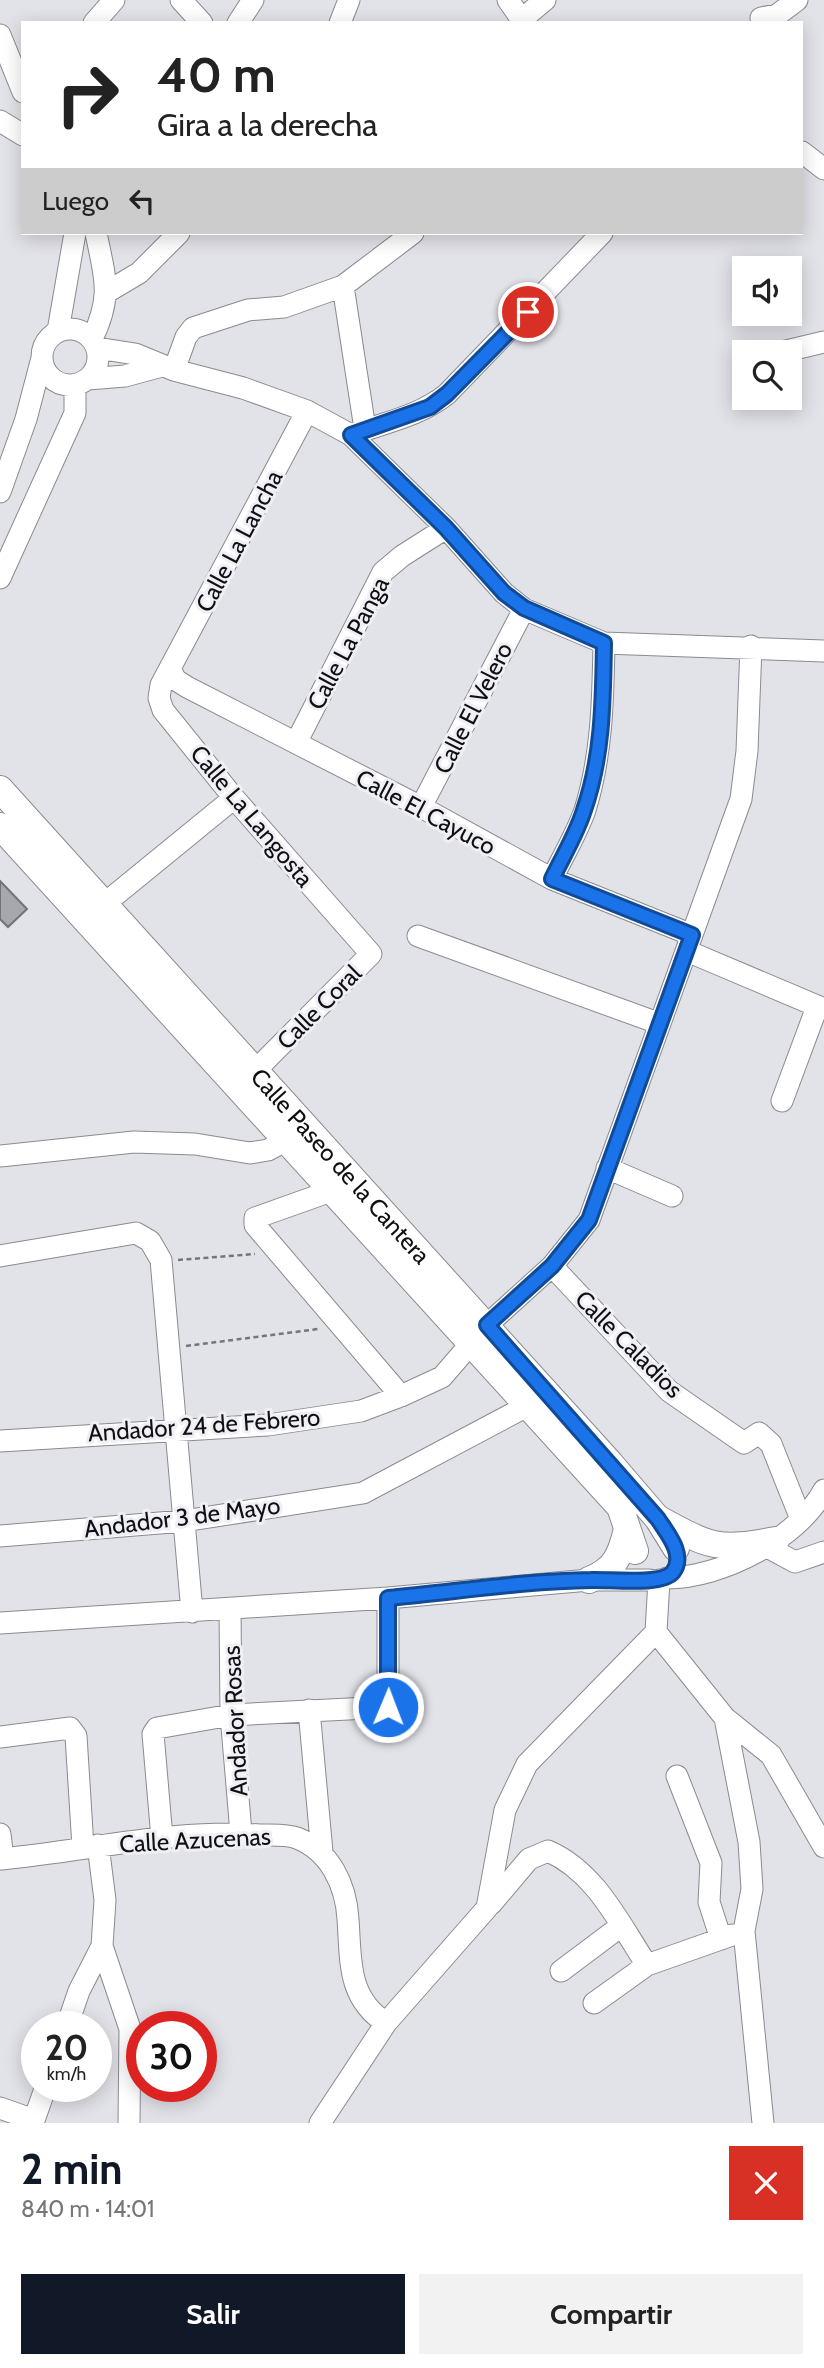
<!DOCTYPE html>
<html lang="es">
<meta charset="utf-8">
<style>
:root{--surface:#fff;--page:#f2f2f2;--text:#222;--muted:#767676;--accent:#111827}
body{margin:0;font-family:Cabin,sans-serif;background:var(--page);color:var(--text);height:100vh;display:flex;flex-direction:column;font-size:26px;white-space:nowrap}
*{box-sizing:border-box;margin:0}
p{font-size:23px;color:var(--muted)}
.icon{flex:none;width:38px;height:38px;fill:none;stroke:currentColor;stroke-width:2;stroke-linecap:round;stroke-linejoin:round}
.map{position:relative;height:2123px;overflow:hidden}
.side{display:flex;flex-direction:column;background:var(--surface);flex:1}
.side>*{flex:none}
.hud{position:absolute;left:21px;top:21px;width:782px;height:214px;border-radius:0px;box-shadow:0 4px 18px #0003;background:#fff;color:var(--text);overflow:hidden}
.tools{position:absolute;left:732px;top:256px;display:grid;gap:14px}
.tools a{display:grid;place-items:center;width:70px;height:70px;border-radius:0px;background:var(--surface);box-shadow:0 4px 18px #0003;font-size:35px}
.speed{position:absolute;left:21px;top:2011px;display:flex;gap:14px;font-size:35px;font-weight:700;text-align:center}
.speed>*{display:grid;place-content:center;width:91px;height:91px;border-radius:50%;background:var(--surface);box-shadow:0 4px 18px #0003;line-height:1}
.speed small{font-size:18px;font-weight:400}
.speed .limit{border:10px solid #d22;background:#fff;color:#111}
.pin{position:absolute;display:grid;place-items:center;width:60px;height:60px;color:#fff;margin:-30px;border:4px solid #fff;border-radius:50%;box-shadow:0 2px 7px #0007}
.me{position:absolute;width:77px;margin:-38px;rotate:1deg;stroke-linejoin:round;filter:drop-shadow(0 0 5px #0008)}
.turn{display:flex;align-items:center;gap:24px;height:147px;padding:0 21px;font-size:32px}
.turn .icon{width:91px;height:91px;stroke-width:2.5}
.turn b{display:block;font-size:49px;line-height:60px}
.then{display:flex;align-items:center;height:66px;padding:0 21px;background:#0003;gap:14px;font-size:26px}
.round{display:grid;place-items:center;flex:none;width:74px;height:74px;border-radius:0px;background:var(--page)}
.head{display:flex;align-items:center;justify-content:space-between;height:119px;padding:0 21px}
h1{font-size:42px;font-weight:800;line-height:52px;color:var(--accent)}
.action{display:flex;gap:14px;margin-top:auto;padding:14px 21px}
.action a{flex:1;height:80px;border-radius:0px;background:var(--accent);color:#fff;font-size:28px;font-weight:800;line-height:80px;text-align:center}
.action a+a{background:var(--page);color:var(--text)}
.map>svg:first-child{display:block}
</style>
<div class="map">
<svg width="824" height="2123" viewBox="0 0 824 2123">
<rect width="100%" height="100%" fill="#e2e2e9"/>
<path fill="#a7a7ae" stroke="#727278" stroke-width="2" d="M0 881 27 909 8 927 0 919Z"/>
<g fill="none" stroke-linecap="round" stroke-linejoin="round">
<g stroke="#8a8a91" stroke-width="23">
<path id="minor" d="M181 0 202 23
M508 0 524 23
M761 18 777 15 797 0
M521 20 545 0
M94 23 114 0
M238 23 253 0
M340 23 349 0
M0 35 23 92
M0 121 23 135
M802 152 824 169
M343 286 365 429
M107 292 139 273 179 233
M42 357a28 28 0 1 1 56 0a28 28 0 1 1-56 0Z
M58 331 75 233
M92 339C113 295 105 278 96 233
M97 348 135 354 174 370 243 388 307 411 351 435 446 528 504 593 524 609 604 643 824 651
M782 352 824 342
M174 370 186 337 193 328 248 310 284 307 343 286 413 233
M88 379 125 376 162 366
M351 435C385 422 418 417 447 394L602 233
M0 492 26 419 42 358
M0 578 75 413V385
M171 671 176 680 187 687 421 807 552 879 692 935
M296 743 383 572 402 556 446 528
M421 807 524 609
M552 879C563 856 577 833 585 810 602 755 603 700 604 643
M92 914 234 798
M418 936 658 1023
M687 951 824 1009
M246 1080 371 954 234 798 163 710 159 698 161 685 307 411
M782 1101 817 1007
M0 1156 134 1142 195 1144 250 1153 268 1150 285 1141
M607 1168 672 1196
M331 1191 255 1218V1225L401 1396
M0 1256 136 1233 150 1241 161 1260 192 1612
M552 1266 669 1391 744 1443 759 1433 771 1444 801 1519
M0 1441 268 1425 361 1411 401 1396 442 1377 487 1325 552 1266 589 1220 741 799 747 751 751 646
M0 1536 184 1521 363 1493 527 1406
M760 1543 795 1562 824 1552
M667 1578C721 1578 798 1539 824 1490
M230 1609 231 1715 241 1833
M0 1623 388 1598 589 1580H650
M656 1632 725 1718 771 1755 824 1847
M309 1710 322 1852
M725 1718 749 1842 752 1889 744 1931 763 2123
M0 1737 70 1728 76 1736 83 1847
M677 1776 711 1863 709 1902 721 1939
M0 1834 3 1859
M162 1838 153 1734 157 1728 231 1715 388 1707V1598
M0 1859C87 1851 173 1829 260 1835 271 1835 287 1834 297 1838 330 1851 346 1885 348 1919 351 1960 347 1998 386 2023
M491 1904 529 1859 548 1851C596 1872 619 1923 647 1965
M102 1946 130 2029 129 2123
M561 1971 621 1926
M594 2003 647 1965 732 1935
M67 2026 79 1991 102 1946 105 1900 98 1845
M0 2108 34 2120
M33 2123 46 2086
M320 2123 386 2023 487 1908 505 1810 527 1764 656 1632 659 1580"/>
</g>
<g stroke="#8a8a91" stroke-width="28">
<g id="major">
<path id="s1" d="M0 789 610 1463 658 1519 676 1548"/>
<path d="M0 826 620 1507 635 1551"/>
<path d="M659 1519C710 1547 718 1551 776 1540"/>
<path d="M589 1580C615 1570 621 1555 627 1529"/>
</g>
</g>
<path stroke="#75757a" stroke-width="2.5" stroke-dasharray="5 3.5" stroke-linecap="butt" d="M178 1260 255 1254
M186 1346 318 1329"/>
<use href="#minor" stroke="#fff" stroke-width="21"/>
<use href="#major" stroke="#fff" stroke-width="26"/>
</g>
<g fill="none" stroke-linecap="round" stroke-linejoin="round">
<g stroke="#114b97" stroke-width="18">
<path id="route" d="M388 1707V1598C455 1592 523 1581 591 1580 609 1579 662 1586 673 1572 686 1555 667 1533 658 1519L487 1325 552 1266 589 1220 692 935 552 879C563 856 577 833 584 810 603 755 603 700 604 643L524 608 504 593 446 528 351 435 430 407 447 394 528 312"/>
</g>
<use href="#route" stroke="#1a73e8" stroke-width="12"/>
</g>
<g text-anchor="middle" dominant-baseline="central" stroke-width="6" stroke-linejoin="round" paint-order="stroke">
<g font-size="24" fill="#101013" stroke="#efeff6">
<text transform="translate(239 541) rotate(-62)">Calle La Lancha</text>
<text transform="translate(348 643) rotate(-62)">Calle La Panga</text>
<text transform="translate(473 708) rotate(-63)">Calle El Velero</text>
<text transform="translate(426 812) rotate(28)">Calle El Cayuco</text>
<text transform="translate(252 816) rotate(50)">Calle La Langosta</text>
<text transform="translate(319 1007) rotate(-45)">Calle Coral</text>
<text stroke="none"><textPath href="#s1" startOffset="508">Calle Paseo de la Cantera</textPath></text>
<text transform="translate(629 1344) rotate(45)">Calle Caladios</text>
<text transform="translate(204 1425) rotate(-4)">Andador 24 de Febrero</text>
<text transform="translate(182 1517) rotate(-7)">Andador 3 de Mayo</text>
<text transform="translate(235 1721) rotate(-93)">Andador Rosas</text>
<text transform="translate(195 1840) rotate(-3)">Calle Azucenas</text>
</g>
</g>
</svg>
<div class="tools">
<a><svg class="icon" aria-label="sound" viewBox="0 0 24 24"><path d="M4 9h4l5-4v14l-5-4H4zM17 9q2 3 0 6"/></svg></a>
<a><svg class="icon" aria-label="search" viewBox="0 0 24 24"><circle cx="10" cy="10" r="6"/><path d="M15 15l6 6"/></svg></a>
</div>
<div class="speed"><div>20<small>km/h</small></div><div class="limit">30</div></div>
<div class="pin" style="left:528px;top:312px;background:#d93025"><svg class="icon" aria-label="arrive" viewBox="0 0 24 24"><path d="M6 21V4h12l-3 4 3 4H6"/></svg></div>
<svg class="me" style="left:388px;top:1707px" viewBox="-20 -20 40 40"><circle r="17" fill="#1a73e8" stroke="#fff" stroke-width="3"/><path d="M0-11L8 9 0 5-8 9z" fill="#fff"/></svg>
<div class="hud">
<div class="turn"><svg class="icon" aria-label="right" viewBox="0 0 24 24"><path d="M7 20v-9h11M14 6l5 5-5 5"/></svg><div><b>40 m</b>Gira a la derecha</div></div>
<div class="then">Luego<svg class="icon" aria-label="left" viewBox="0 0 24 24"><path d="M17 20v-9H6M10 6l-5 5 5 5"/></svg></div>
</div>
</div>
<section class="side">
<div class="head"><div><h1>2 min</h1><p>840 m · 14:01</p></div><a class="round" style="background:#d93025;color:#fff"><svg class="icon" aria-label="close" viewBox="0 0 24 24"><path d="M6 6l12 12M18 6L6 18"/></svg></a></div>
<div class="action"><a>Salir</a><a>Compartir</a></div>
</section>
